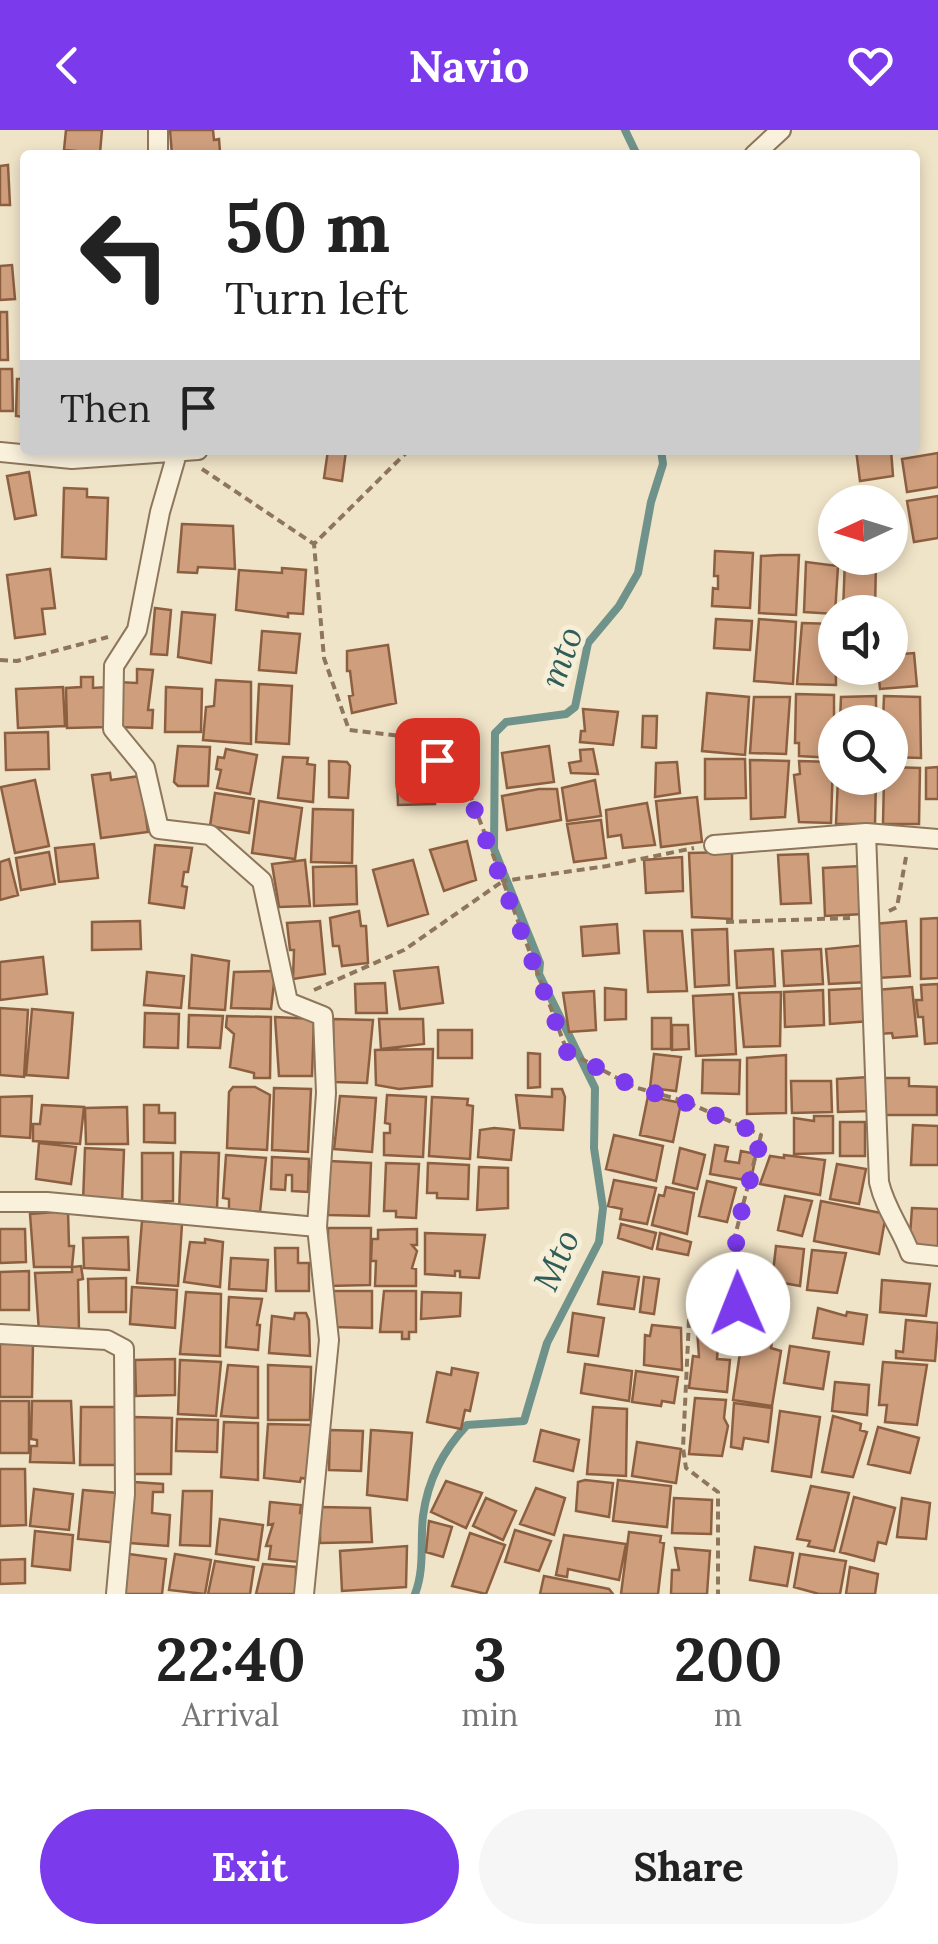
<!DOCTYPE html>
<style>
:root{--surface:#fff;--page:#f6f6f6;--text:#222;--muted:#767676;--accent:#7c3aed}
body{margin:0;font-family:Lora,serif;background:var(--page);color:var(--text);height:100vh;display:flex;flex-direction:column;font-size:38px;white-space:nowrap}
*{box-sizing:border-box;margin:0}
p{font-size:32px;color:var(--muted)}
.icon{flex:none;width:55px;height:55px;fill:none;stroke:currentColor;stroke-width:2;stroke-linecap:round;stroke-linejoin:round}
.map{position:relative;height:1464px;overflow:hidden}
.drawer{display:flex;flex-direction:column;background:var(--surface);flex:1}
.drawer>*{flex:none}
.banner{position:absolute;left:20px;top:20px;width:900px;height:305px;border-radius:10px;box-shadow:0 5px 15px #0003;background:#fff;color:var(--text);overflow:hidden}
.needle{width:65px;rotate:266deg}
.tools{position:absolute;left:818px;top:355px;display:grid;gap:20px}
.tools a{display:grid;place-items:center;width:90px;height:90px;border-radius:50%;background:var(--surface);box-shadow:0 5px 15px #0003;font-size:50px}
.pin{position:absolute;display:grid;place-items:center;width:85px;height:85px;color:#fff;margin:-42px;border-radius:20px;box-shadow:0 5px 15px #0006}
.me{position:absolute;width:110px;margin:-55px;rotate:359deg;stroke-linejoin:round;filter:drop-shadow(0 0 8px #0008)}
.turn{display:flex;align-items:center;gap:35px;height:210px;padding:0 40px;font-size:45px}
.turn .icon{width:130px;height:130px;stroke-width:2.5}
.turn b{display:block;font-size:70px;line-height:85px}
.then{display:flex;align-items:center;height:95px;padding:0 40px;background:#0003;gap:20px;font-size:38px}
.eta{display:flex;justify-content:space-evenly;align-items:center;height:170px;text-align:center}
.eta b{font-size:60px;font-weight:700;line-height:70px}
.cta{display:flex;gap:20px;margin-top:auto;padding:20px 40px}
.cta a{flex:1;height:115px;border-radius:60px;background:var(--accent);color:#fff;font-size:40px;font-weight:700;line-height:115px;text-align:center}
.cta a+a{background:var(--page);color:var(--text)}
header{display:flex;justify-content:space-between;align-items:center;height:130px;padding:0 40px;background:var(--accent);color:#fff;font-size:45px;font-weight:700}
.map>svg:first-child{display:block}
</style>
<header><svg class="icon" aria-label="back" viewBox="0 0 24 24"><path d="M15 5l-7 7 7 7"/></svg>Navio<svg class="icon" aria-label="heart" viewBox="0 0 24 24"><path d="M12 20l-8-8c-3-5 5-10 8-4 3-6 11-1 8 4z"/></svg></header>
<div class="map">
<svg width="938" height="1464" viewBox="0 0 938 1464">
<rect width="100%" height="100%" fill="#f0e4c8"/>
<g fill="none" stroke-linecap="round" stroke-linejoin="round">
<path stroke="#6f938a" stroke-width="8" d="M625 0 637 25
M415 1464C425 1438 420 1412 423 1386 428 1349 443 1321 467 1295L524 1291 547 1213 599 1112 603 1078 594 1018 595 958 539 844 540 833 494 719 495 603 506 592 566 584 575 577 588 513 619 476 638 443 651 372 663 334 661 320"/>
</g>
<path fill="#cf9f7d" stroke="#8d5f41" stroke-width="2.5" d="M66 0H102L100 23 64 20Z
M170 0H213L214 10 219 9 220 22 172 25Z
M8 35 10 75H0V36Z
M12 135 15 169 0 170V136Z
M0 182H7L8 230H0Z
M22 235H25V287L16 286 17 249H21Z
M0 239H12L13 281H0Z
M328 320 346 321 342 351 324 348Z
M856 320H891L893 346 860 351Z
M938 323V357L907 362 902 329Z
M29 342 36 385 15 389 7 346Z
M64 358 87 359V367L108 368 106 429 62 427Z
M938 366V408L914 412 907 371Z
M182 394 233 396 235 439 198 437 197 443 178 442Z
M715 421 753 423 750 478 712 476 713 458 718 459V446H714Z
M780 425H799L796 485 759 483 761 426Z
M845 429 876 430 875 482H843Z
M806 432 838 436 835 484 804 482Z
M282 438 306 440 303 484 288 483V487L236 480 239 440 282 443Z
M50 439 55 478 42 479 45 504 15 508 7 445Z
M155 478 171 480 167 525 151 524Z
M182 482 215 485 211 533 178 527Z
M716 489 752 491 750 520 714 518Z
M759 489 796 492 793 554 754 551Z
M802 493 835 494 836 555 797 554Z
M262 501 300 504 296 543 259 540Z
M388 515 396 573 352 583 349 566 353 565 350 541H347V521Z
M914 523 917 556 880 559 878 538H890V525Z
M137 539 153 540 148 580H153L152 598 116 597 117 552 137 553Z
M81 547H93V558L107 557 108 597 67 598 66 558 81 557Z
M216 550 251 552V614L203 610 206 577 214 576Z
M259 554 292 556 289 614 256 612Z
M63 557 65 596 18 598 16 559Z
M166 557 202 559 201 602H165Z
M707 563 749 567 745 625 702 621Z
M796 564 834 565V628L799 626V613H795Z
M876 566V592H840L841 567Z
M884 566 920 567 921 628 890 627V592H883Z
M754 567H790L786 624 750 623Z
M583 579 618 582 613 615 580 612 581 601H585Z
M643 586H657L656 618 642 617Z
M48 602 49 639 6 640 5 603Z
M178 616 210 617 208 656H178L174 652Z
M549 616 554 652 507 658 502 623Z
M226 619 257 625 250 664 217 658 221 640 216 639 218 627 224 628Z
M593 619 598 644 571 643 569 633 581 631 580 620Z
M283 627 308 628 307 634 315 635 313 672 278 668Z
M705 629H745L746 668 705 669Z
M750 630 789 631 785 687 751 689Z
M329 631 347 632 350 636 348 668 329 667Z
M799 631 833 632 831 693 799 692 794 645 800 644Z
M677 632 680 663 655 667 656 633Z
M890 637 920 638 919 694H883L884 648H890Z
M938 637V669H926V638Z
M110 643 111 650 140 646 148 702 101 708 92 645Z
M434 646 435 674 398 675 397 647Z
M838 648H876L875 694H836Z
M35 650 49 716 15 723 1 657Z
M595 650 601 686 567 691 562 658Z
M539 659H557L561 690 507 700 502 666Z
M215 663 254 669 249 703 210 696Z
M697 667 702 712 661 717 656 671Z
M259 671 302 678 295 729 252 723Z
M647 673 655 715 623 718 621 705 608 707 606 680Z
M313 679 353 680 352 733 311 732Z
M601 690 606 728 574 732 567 694Z
M467 711 476 750 444 761 430 720Z
M94 714 98 748 59 752 55 718Z
M155 715 192 718 188 742H184L182 756 187 757 184 778 149 773Z
M49 722 55 754 21 760 16 728Z
M732 722V789L692 787 689 723Z
M808 724 811 773 781 774 778 725Z
M682 727 683 761 646 763 644 730Z
M9 729 18 765 0 770V732Z
M305 730 310 776 279 777 272 734Z
M413 730 428 784 388 796 373 740Z
M356 736 357 774 314 776 313 737Z
M861 736 864 784 825 786 823 738Z
M359 781 361 796H366L368 833 342 836 339 816H333L330 788Z
M938 788V848L921 849V789Z
M140 791 141 819 92 820V792Z
M320 791 325 844 293 849 294 820H290L287 793Z
M906 791 910 846 878 848 874 794Z
M617 794 619 823 583 826 581 797Z
M727 799 729 855 695 857 692 800Z
M644 801H682L687 861 648 862Z
M866 815 868 852 829 854 826 819Z
M773 819 775 856 737 858 735 821Z
M821 819 823 854 784 856 782 821Z
M192 825 229 831 225 880 189 878Z
M43 827 47 864 0 870V832Z
M438 837 443 873 400 879 394 841Z
M272 841 274 853 271 879 231 878 234 842Z
M147 842 184 846 181 878 144 875Z
M385 853 387 883H356L355 854Z
M938 854V913L925 914 923 887H918L916 870H922L921 855Z
M912 857 917 906 893 908 892 903 879 904 876 860Z
M605 858 626 860V889L605 890Z
M869 858 871 891 830 894 829 860Z
M823 860 824 895 785 897 784 862Z
M594 861 596 900 569 902 563 863Z
M781 862 780 916 744 917 739 863Z
M733 864 736 924 696 926 693 866Z
M0 878 28 880 24 947 0 945Z
M32 879 73 883 68 948 26 945Z
M145 883 179 884 178 918 144 917Z
M189 885 223 886 220 918 188 917Z
M227 886 271 887 270 948H254V943L230 937 234 904 226 897Z
M275 887 314 889 312 946H279Z
M652 888H671V919H652Z
M333 889 373 890 367 953 334 952Z
M379 889H423L424 914 381 919Z
M672 895H688L689 919 672 920Z
M438 900H472V928H438Z
M433 919 432 956 399 959 376 955 375 920Z
M528 923 540 924V957L528 958Z
M654 924 681 927 676 961 650 958Z
M786 925V983L747 984V928Z
M703 930H740L739 964 702 963Z
M869 947 871 981 838 982 837 949Z
M883 948H909V956L937 957V985H883Z
M791 951H831L832 982 792 983Z
M233 957H255L270 965 267 1020 227 1018 229 962Z
M274 958 311 959 308 1022 272 1020Z
M552 959H562L565 967 563 1000 520 998 516 965 552 967Z
M387 965 426 967 423 1027 384 1025V1003H390V994L385 993Z
M32 966 30 1008 0 1006V967Z
M340 966 376 968 372 1022 334 1019Z
M648 966 681 973 673 1012 640 1005Z
M432 967 468 969 467 975 473 976 470 1029 429 1026Z
M42 975 84 977 80 1014 33 1011V994H40Z
M144 975H159V983H175V1013L144 1012Z
M127 977 128 1014H86L85 978Z
M814 986H833V1023L794 1024V988L814 991Z
M840 992H865V1026H840Z
M913 995 938 996V1035H911Z
M494 998 514 1000 511 1030 478 1027 480 1000Z
M614 1005 663 1016 656 1051 606 1039Z
M39 1013 76 1017 71 1054 36 1049Z
M715 1015 728 1017 725 1031 739 1033 741 1021 756 1024 751 1051 710 1044Z
M85 1018 124 1020 122 1074 83 1072Z
M680 1018 705 1025 697 1059 673 1053Z
M181 1022 219 1023 217 1079 179 1083Z
M142 1023H173V1071L142 1072Z
M226 1025 266 1028 260 1082 229 1080V1069L223 1068Z
M784 1025 825 1030 820 1065 760 1054 770 1026 784 1028Z
M272 1027 309 1029 308 1062 292 1061V1045H286L285 1060 271 1059Z
M329 1031 371 1033 369 1086 328 1085Z
M386 1033 419 1034 416 1088 396 1087V1081H384Z
M428 1033 469 1035 468 1069 437 1068V1063H427Z
M837 1034 866 1039 859 1074 830 1069Z
M479 1037 508 1038V1078L477 1080Z
M614 1050 656 1058 647 1094 620 1089 622 1079 608 1076Z
M707 1051 736 1058 727 1092 699 1086Z
M666 1057 694 1063 687 1104 652 1095 659 1065 664 1066Z
M785 1066 812 1071 802 1106 778 1100Z
M821 1071 886 1084 879 1124 814 1111Z
M912 1078 938 1079V1120L909 1119Z
M68 1081 69 1116H74L72 1137H34L30 1084Z
M142 1091 182 1094 178 1156 137 1153Z
M621 1094 656 1103 652 1119 618 1108Z
M328 1098H371L370 1155 328 1156Z
M0 1099H25L26 1132 0 1133Z
M417 1099V1115H412L417 1121 412 1138 416 1139V1156H375L376 1131H371L372 1109H378V1100Z
M425 1103 485 1105 479 1148 460 1147V1141H455V1146L425 1144Z
M660 1103 691 1112 688 1125 657 1119Z
M128 1107 129 1140 84 1138 83 1108Z
M205 1109 223 1112 220 1157 184 1152 190 1112 205 1113Z
M776 1116 804 1119 800 1156 772 1151Z
M275 1118H298V1133H309V1161H276Z
M812 1120 846 1123 837 1163 807 1160Z
M231 1128 268 1130 266 1161 229 1159Z
M81 1136 83 1149 78 1150 79 1201 39 1202 35 1143 72 1142V1137Z
M29 1141V1180H0V1142Z
M603 1142 639 1147 634 1179 598 1174Z
M644 1147 659 1149 654 1184 640 1182Z
M126 1148V1182H89L88 1149Z
M882 1150 930 1154 926 1186 880 1182Z
M710 1154 735 1159 729 1193 705 1187Z
M132 1157 177 1160 175 1198 130 1194Z
M745 1157 778 1162 772 1201 739 1196Z
M329 1161H372V1198L332 1197Z
M384 1161H416V1202H409V1209H402V1202H380Z
M186 1162 221 1164 220 1226 180 1224Z
M422 1162 461 1163 460 1186 421 1189Z
M229 1167 262 1169 257 1195H260L258 1220 226 1217Z
M818 1178 846 1186 847 1182 867 1185 863 1214 813 1208Z
M295 1183H306L309 1190 310 1226 269 1223 272 1186 294 1189Z
M573 1183 604 1188 598 1226 568 1222Z
M906 1190 938 1193 935 1231 896 1228V1221L903 1222Z
M652 1195 681 1198 682 1240 644 1235 645 1205 650 1206Z
M697 1199 719 1201 717 1229 730 1230 727 1262 689 1258 693 1226 699 1227Z
M742 1209 772 1212 771 1218 781 1221 772 1276 733 1270Z
M33 1213 32 1267H0V1214Z
M790 1216 829 1222 823 1259 784 1253Z
M175 1229V1265L136 1266 135 1230Z
M180 1230 221 1232 216 1286 178 1284Z
M883 1232 927 1235 917 1295 885 1292 887 1275H879Z
M585 1234 632 1241 629 1271 581 1263Z
M228 1235 258 1237V1288L221 1286Z
M268 1235 311 1237 310 1290H268Z
M452 1238 478 1243 470 1281 465 1280 461 1299 427 1292 437 1242 451 1245Z
M636 1241 678 1247 674 1273 662 1271 661 1276 632 1272Z
M835 1252 869 1255 867 1285 832 1281Z
M695 1268 726 1270 724 1288 728 1296 722 1326 689 1324Z
M0 1271H29V1323H0Z
M32 1271H71L74 1333 30 1332 31 1316H37V1310L31 1309Z
M734 1273 772 1278 768 1312 744 1308 742 1319 731 1317Z
M81 1277H122L121 1335H80Z
M593 1277 627 1279 626 1346 587 1344Z
M780 1281 820 1287 811 1347 772 1341Z
M833 1286 861 1294 860 1300 867 1302 853 1347 822 1342Z
M133 1287 172 1288 171 1344H133Z
M177 1289 218 1290 217 1322 176 1321Z
M224 1292 258 1293V1350L221 1347Z
M268 1294 313 1295 308 1349 301 1348 300 1352 264 1348Z
M878 1297 919 1308 910 1343 868 1334Z
M330 1300 363 1301 361 1341 329 1340Z
M371 1300 412 1303 407 1370 367 1365Z
M541 1300 579 1310 573 1341 534 1331Z
M637 1312 681 1319 676 1353 632 1346Z
M0 1339H25L26 1395 0 1396Z
M585 1350 613 1353 609 1387 576 1381 578 1352Z
M618 1350 671 1356 667 1397 613 1391Z
M446 1351 482 1363 466 1398 431 1382Z
M134 1352 163 1354V1362H153L152 1383 170 1385 168 1416 130 1413Z
M811 1356 849 1363 834 1421 808 1416 810 1411 797 1409Z
M536 1358 565 1368 554 1405 520 1394Z
M34 1359 73 1364 69 1400 30 1396Z
M83 1360 118 1363 119 1413 78 1409Z
M183 1361H212L210 1416 180 1415Z
M854 1367 895 1378 886 1414 878 1412 874 1431 840 1422Z
M486 1368 516 1381 503 1410 473 1396Z
M674 1368 712 1370 711 1404 672 1403Z
M902 1368 930 1373 926 1409 897 1407Z
M270 1372 301 1375 300 1383H306L299 1432 269 1429 271 1416H266L273 1394 268 1395Z
M320 1377 370 1378 372 1412 320 1413Z
M220 1389 263 1395 258 1430 216 1424Z
M429 1391 452 1397 443 1427 426 1422Z
M515 1400 551 1411 539 1441 505 1432Z
M35 1401 73 1405 70 1440 32 1436Z
M629 1402 661 1406 660 1412 664 1413 658 1464H621Z
M470 1403 505 1415 486 1464 452 1456Z
M564 1405 626 1414 619 1450 568 1439 567 1447 556 1445Z
M407 1416 406 1457 342 1461 340 1421Z
M755 1417 793 1423 787 1456 750 1450Z
M675 1418 710 1421 707 1464H671L672 1440H679Z
M129 1424 166 1429 162 1464H124Z
M175 1424 211 1430 205 1464 169 1460Z
M800 1424 846 1431 840 1464H819L794 1457Z
M25 1429V1453L0 1454V1430Z
M215 1431 254 1437 250 1464H208Z
M263 1434 296 1437V1464H256Z
M850 1437 878 1444 875 1464H846Z
M544 1446 609 1459 613 1464H540Z"/>
<g fill="none" stroke-linecap="round" stroke-linejoin="round">
<g stroke="#8d765c" stroke-width="22">
<path id="minor" d="M158 0V25
M754 25 781 0
M178 320 160 382 137 500 114 536 113 599 145 638 159 699 210 705 262 751 288 872 323 886 326 963 317 1097 329 1210 304 1464
M0 322 72 329 198 320
M866 703 879 1052C885 1079 901 1098 910 1123L938 1126
M714 715 866 703 938 709
M0 1072H47L317 1097
M0 1204 107 1210 124 1219 125 1364 116 1464"/>
</g>
<path stroke="#8d765c" stroke-width="4" stroke-dasharray="8 5" stroke-linecap="butt" d="M409 320 314 414 324 528 349 600 409 607 465 652 503 751 607 736 694 718
M202 339 314 414
M0 530 17 531 108 507
M889 781 897 777 906 727
M726 792 850 788
M314 860 404 820 503 751 567 921 634 957 684 971 761 1005 735 1106 742 1149 735 1199 689 1190 683 1318 686 1338 718 1362V1464"/>
<use href="#minor" stroke="#faf1dc" stroke-width="18"/>
</g>
<g fill="none" stroke-linecap="round" stroke-linejoin="round">
<path stroke="#7c3aed" stroke-width="18" stroke-dasharray="0 32.4" d="M437 630 464 652 567 922 634 957 684 972 762 1005 735 1106 742 1149 738 1174"/>
</g>
<g text-anchor="middle" dominant-baseline="central" stroke-width="10" stroke-linejoin="round" paint-order="stroke">
<g font-size="35" font-style="italic" fill="#2f5d5a" stroke="#f7eed8">
<text transform="translate(561 527) rotate(-70)">mto</text>
<text transform="translate(556 1130) rotate(-66)">Mto</text>
</g>
</g>
</svg>
<div class="tools">
<a><svg class="needle" viewBox="-14 -14 28 28"><path d="M0-13l5 13h-10z" fill="#e53935"/><path d="M0 13l5-13h-10z" fill="#767676"/></svg></a>
<a><svg class="icon" aria-label="sound" viewBox="0 0 24 24"><path d="M4 9h4l5-4v14l-5-4H4zM17 9q2 3 0 6"/></svg></a>
<a><svg class="icon" aria-label="search" viewBox="0 0 24 24"><circle cx="10" cy="10" r="6"/><path d="M15 15l6 6"/></svg></a>
</div>
<div class="pin" style="left:437px;top:630px;background:#d93025"><svg class="icon" aria-label="arrive" viewBox="0 0 24 24"><path d="M6 21V4h12l-3 4 3 4H6"/></svg></div>
<svg class="me" style="left:738px;top:1174px" viewBox="-20 -20 40 40"><circle r="19" fill="#fff"/><path d="M0-13L10 11 0 6-10 11z" fill="#7c3aed"/></svg>
<div class="banner">
<div class="turn"><svg class="icon" aria-label="left" viewBox="0 0 24 24"><path d="M17 20v-9H6M10 6l-5 5 5 5"/></svg><div><b>50 m</b>Turn left</div></div>
<div class="then">Then<svg class="icon" aria-label="arrive" viewBox="0 0 24 24"><path d="M6 21V4h12l-3 4 3 4H6"/></svg></div>
</div>
</div>
<section class="drawer">
<div class="eta">
<div><b>22:40</b><p>Arrival</p></div>
<div><b>3</b><p>min</p></div>
<div><b>200</b><p>m</p></div>
</div>
<div class="cta"><a>Exit</a><a>Share</a></div>
</section>
